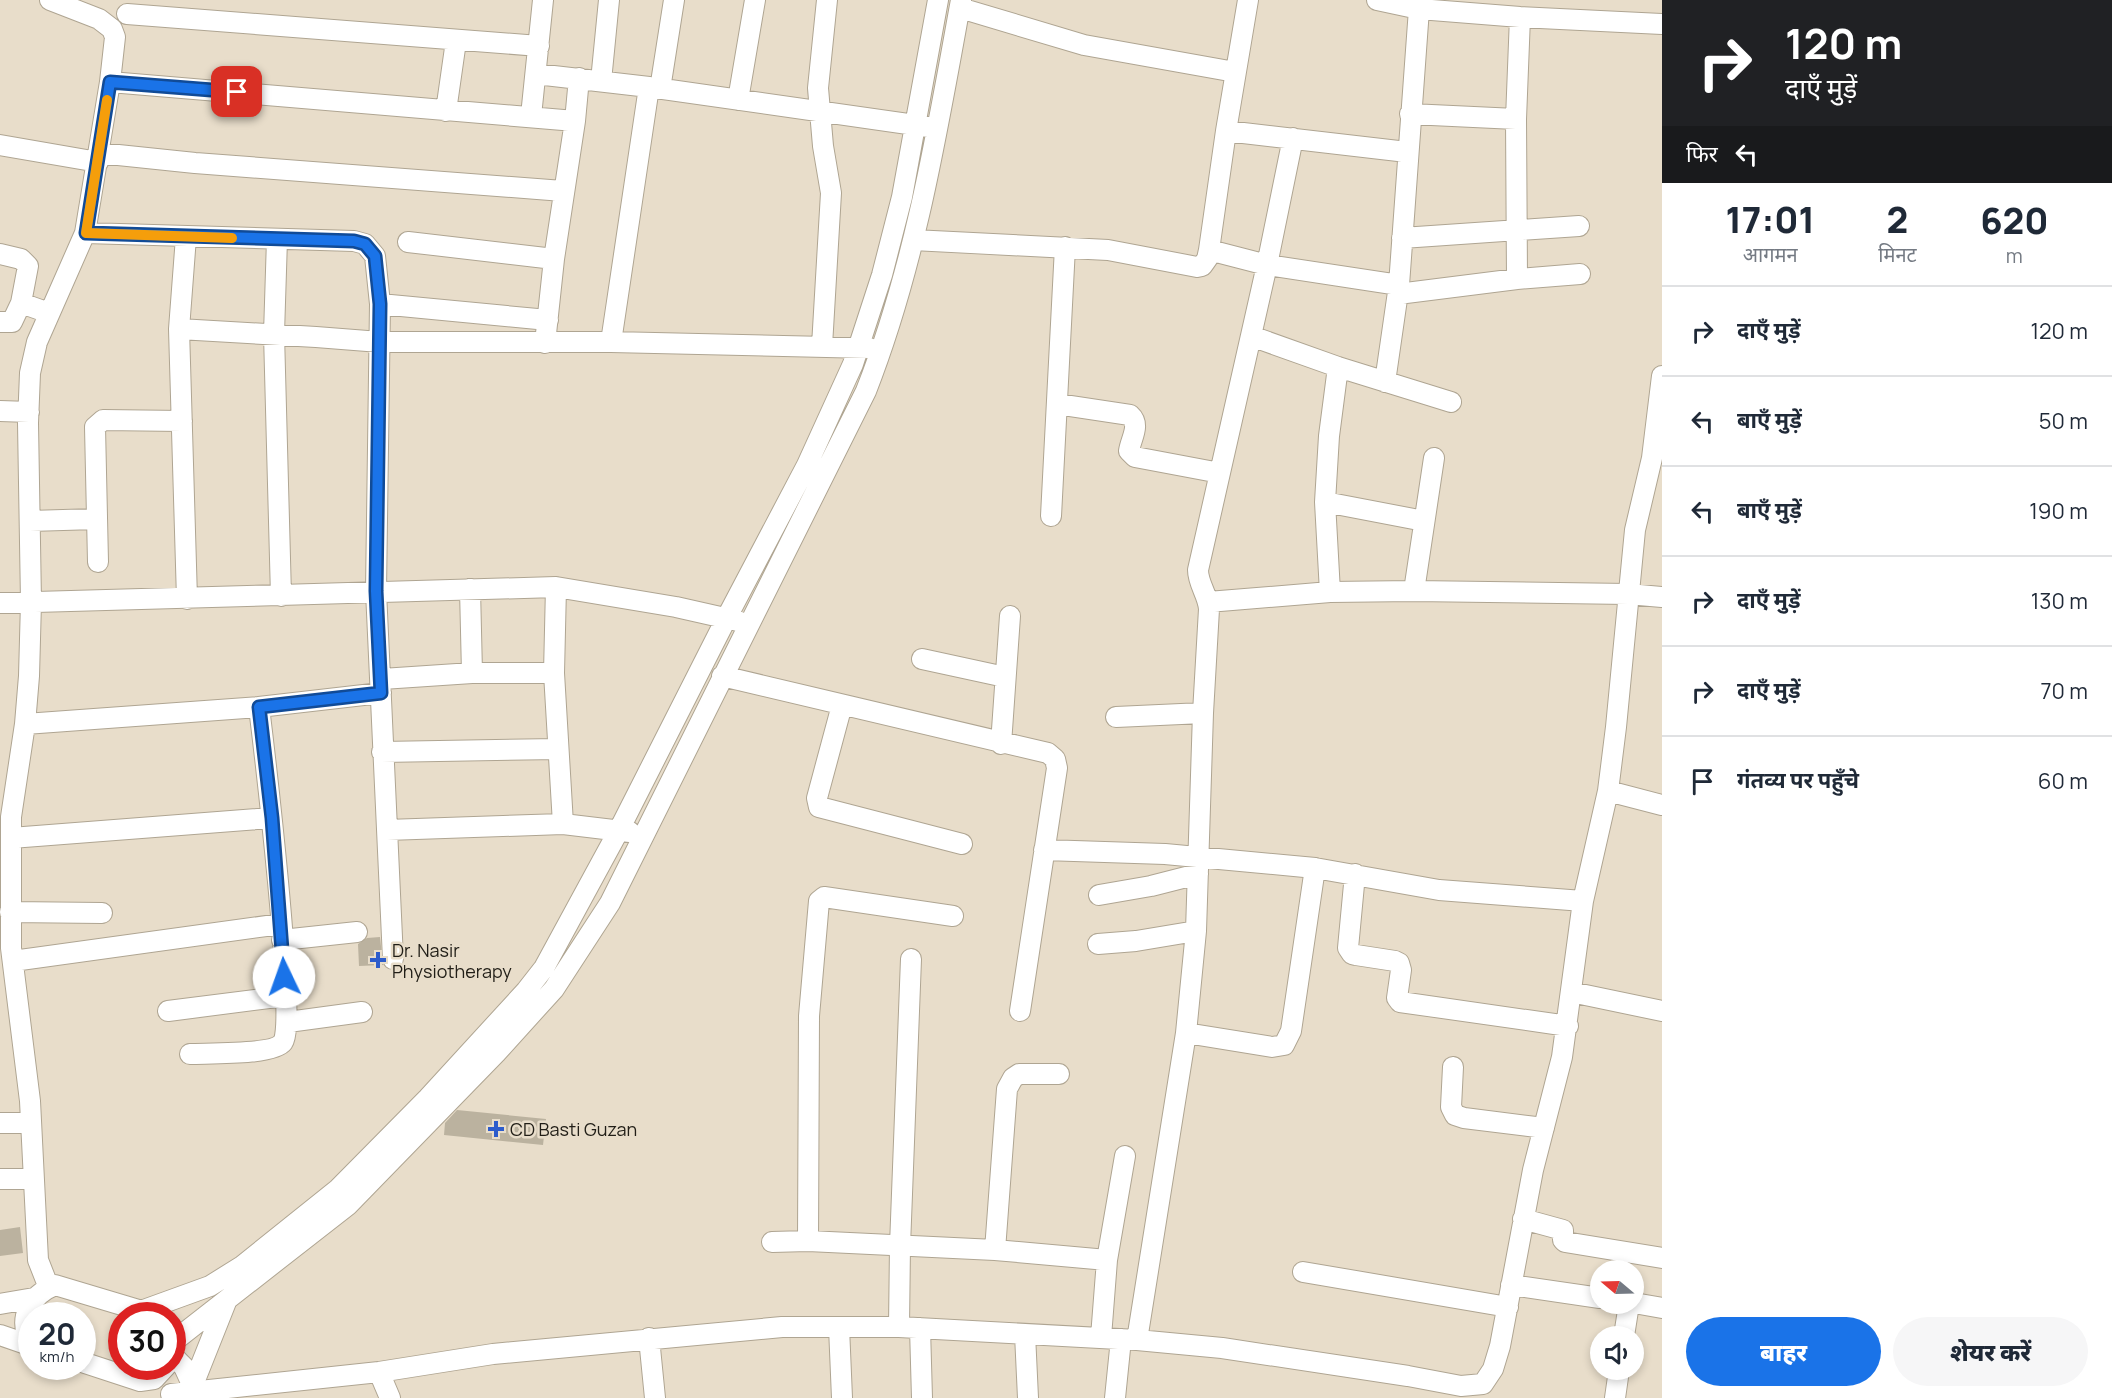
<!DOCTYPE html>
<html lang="hi">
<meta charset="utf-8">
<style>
:root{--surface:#fff;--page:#f6f6f7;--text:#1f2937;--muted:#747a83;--line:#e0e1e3;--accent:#1a73e8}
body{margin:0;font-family:Manrope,"Noto Sans Devanagari",sans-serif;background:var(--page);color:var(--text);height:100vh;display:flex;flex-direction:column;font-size:22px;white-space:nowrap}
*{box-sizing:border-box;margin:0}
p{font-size:20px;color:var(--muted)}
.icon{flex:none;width:33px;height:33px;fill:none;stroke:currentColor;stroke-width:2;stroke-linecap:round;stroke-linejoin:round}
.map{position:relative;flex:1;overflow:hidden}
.drawer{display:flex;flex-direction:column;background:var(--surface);width:450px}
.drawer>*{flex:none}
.banner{background:#202124;color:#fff;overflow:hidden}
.needle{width:39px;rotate:289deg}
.controls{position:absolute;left:1590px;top:1260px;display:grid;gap:12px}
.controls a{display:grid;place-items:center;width:54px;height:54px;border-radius:50%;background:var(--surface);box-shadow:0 3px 9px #0003;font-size:30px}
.speed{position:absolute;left:18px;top:1302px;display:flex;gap:12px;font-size:30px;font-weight:700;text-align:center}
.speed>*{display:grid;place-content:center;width:78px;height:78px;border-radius:50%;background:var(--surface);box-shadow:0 3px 9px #0003;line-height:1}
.speed small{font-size:15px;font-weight:400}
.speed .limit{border:9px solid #d22;background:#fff;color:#111}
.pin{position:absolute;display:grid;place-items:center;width:51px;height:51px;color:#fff;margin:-26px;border-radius:12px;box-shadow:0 3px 9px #0006}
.me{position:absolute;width:66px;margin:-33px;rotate:357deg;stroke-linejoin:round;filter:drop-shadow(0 0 4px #0008)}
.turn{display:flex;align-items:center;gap:21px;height:126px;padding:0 24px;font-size:27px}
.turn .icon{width:78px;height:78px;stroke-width:2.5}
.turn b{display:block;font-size:42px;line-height:51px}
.then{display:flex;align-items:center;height:57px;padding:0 24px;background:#0003;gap:12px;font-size:22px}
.eta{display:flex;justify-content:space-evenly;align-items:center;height:102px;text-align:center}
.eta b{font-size:36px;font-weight:800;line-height:42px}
.action{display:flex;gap:12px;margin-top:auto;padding:12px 24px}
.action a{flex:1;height:69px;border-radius:36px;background:var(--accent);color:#fff;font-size:24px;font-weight:800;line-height:69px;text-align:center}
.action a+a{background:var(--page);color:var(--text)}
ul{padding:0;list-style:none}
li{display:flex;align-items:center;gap:18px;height:90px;padding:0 24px;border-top:2px solid var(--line)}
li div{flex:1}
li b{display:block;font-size:22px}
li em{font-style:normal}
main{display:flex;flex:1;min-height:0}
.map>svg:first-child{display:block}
</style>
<main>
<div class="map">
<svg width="1662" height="1398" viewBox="0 0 1662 1398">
<rect width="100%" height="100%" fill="#e8ddca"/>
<path fill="#bbb29f" d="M380 937 383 965 359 966 358 944 367 938Z
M457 1110 546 1119 543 1145 444 1135 445 1123Z
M20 1227 23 1253 0 1256V1230Z"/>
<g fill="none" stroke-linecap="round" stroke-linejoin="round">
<g stroke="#afa592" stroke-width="22">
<path id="minor" d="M1377 0 1419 9 1520 17 1662 24
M960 8 1084 45 1235 72
M127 14 539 46
M536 74 649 87 929 127
M601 81 609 0
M110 82 575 121
M660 89 674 0
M738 100 755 0
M446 111 456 41
M1410 114 1516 119
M531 116 543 0
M1226 131 1407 152
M0 145 98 162
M99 153 195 163 563 191
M85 233 354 241 365 244 375 256 380 304 376 591 393 959
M186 237 179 329 187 599
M1402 238 1579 226
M277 239 274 334 281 596
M913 240 1108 250 1197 267 1202 266 1207 259 1209 250 1226 131 1248 0
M408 242 554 259
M1209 250 1267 265 1399 285
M0 254 21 259 28 266 21 303
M1517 279 1516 119 1520 17
M1398 294 1517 279 1580 274
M380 304 548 320
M0 322H12L21 303 49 313
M179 329 316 337 380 342H611L869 348
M1251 336 1338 367 1451 402
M611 342 649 87
M545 343 554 259 575 121 579 78
M822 346 831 193 823 146 818 88 827 0
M1385 382 1399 285 1419 9
M1057 404 1130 415C1141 425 1131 438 1129 451L1135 457 1220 473
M0 411 29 412
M1325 502 1424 521
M1051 516 1065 247
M30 521 96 519
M98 562 95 427 103 420 182 421
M556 587 554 673 563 824
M470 589 472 673
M1414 591 1434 458
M1330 592 1325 502 1329 436 1338 367
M1208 602 1330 592 1414 591 1628 594 1662 597
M0 603 556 587 676 607 738 621
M922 659 1005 677
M722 676 1048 753 1055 759 1057 768 1020 1011
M382 679 472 673H554
M842 705 817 798 819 807 962 844
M1116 717 1203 713
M25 724 259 707 381 693
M1001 744 1010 616
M382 752 558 749
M1608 791 1662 805
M387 830 563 824 630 832
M11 838 271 818
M1044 850 1165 854 1315 868 1439 890 1583 901
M1355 874 1348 948 1352 954 1356 955 1395 961 1399 963 1401 970 1397 998 1400 1002 1568 1026
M1099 895 1151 886 1198 874
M10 912 102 913
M282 940 357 932
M1098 944 1136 941 1196 931
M13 961 281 924
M1571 992 1662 1011
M168 1011 285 996
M288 1022 362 1012
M1186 1033 1272 1047 1284 1045 1291 1031 1315 868
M190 1054C209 1053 274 1055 283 1042 297 1024 264 748 259 707
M1453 1067 1451 1107 1455 1115 1464 1118 1544 1128
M0 1123H30
M0 1179H33
M1523 1219 1563 1230V1240L1565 1242 1662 1258
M808 1241 809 1016 819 901 824 897 953 916
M772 1242 808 1241 995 1250 1107 1260
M995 1250 1007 1089 1013 1078 1019 1074H1059
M1303 1272 1508 1307
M1511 1285 1600 1298
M49 1288 38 1260 30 1101 11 948V817L25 724 29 676 31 602 28 423 30 373 37 342 85 233 110 82 115 37 112 29 99 19 50 0
M1634 1303 1662 1308
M0 1304 34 1298
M141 1311 210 1286 242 1266 338 1189 428 1098 526 991 544 968 619 830 727 617 807 465 853 364 882 275 902 197 938 0
M839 1327 842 1398
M899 1327 900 1246 911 959
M920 1328 922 1398
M1025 1334 1028 1398
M0 1335 32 1346
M1624 1336 1629 1304
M1101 1337 1107 1260 1125 1156
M649 1338 655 1398
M1137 1340 1186 1033 1196 931 1203 713 1209 609C1208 595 1198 584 1198 570L1267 265 1293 138
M174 1341 348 1205 496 1053 554 989 610 903 866 391C915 266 937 132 961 0
M32 1343C16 1319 31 1295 55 1285L152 1314
M172 1355 184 1367 196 1393
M82 1362 140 1381 154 1379 166 1366
M379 1372 390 1398
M193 1385 226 1302
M171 1394 379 1372 493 1354 782 1327H899L1137 1340 1222 1348 1408 1376 1461 1386 1483 1384 1493 1369 1500 1346 1533 1170 1562 1057 1583 901 1608 791 1616 727 1635 530 1652 458 1662 376
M1115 1398 1121 1339
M1615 1398 1619 1370"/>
</g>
<use href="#minor" stroke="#fff" stroke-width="20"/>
</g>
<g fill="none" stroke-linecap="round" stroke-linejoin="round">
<g stroke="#114b97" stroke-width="15">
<path id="route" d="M237 92 110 82 86 233 354 241 365 244 375 256 380 304 376 591 381 693 259 707 272 818 284 977"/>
</g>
<use href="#route" stroke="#1a73e8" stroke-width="10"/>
<path stroke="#f59e0b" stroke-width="10" d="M107 100 86 233 232 238"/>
</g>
<g fill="#2d5ccb" stroke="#e8ddca" stroke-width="2">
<path d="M375 951h6v6h6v6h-6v6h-6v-6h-6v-6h6z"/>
<path d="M493 1120h6v6h6v6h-6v6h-6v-6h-6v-6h6z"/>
</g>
<g text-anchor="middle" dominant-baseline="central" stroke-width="5" stroke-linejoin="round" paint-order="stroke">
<g font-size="18" fill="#211e17" stroke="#e8ddca" text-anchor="start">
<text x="392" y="950">Dr. Nasir<tspan x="392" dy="21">Physiotherapy</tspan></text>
<text x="510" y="1129">CD Basti Guzan</text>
</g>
</g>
</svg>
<div class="controls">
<a><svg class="needle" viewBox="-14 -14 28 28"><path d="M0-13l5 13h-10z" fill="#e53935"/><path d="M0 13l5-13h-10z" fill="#747a83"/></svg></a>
<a><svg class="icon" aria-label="sound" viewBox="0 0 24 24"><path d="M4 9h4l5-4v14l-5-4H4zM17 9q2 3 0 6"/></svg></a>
</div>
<div class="speed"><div>20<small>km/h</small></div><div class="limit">30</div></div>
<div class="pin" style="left:237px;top:92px;background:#d93025"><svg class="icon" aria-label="arrive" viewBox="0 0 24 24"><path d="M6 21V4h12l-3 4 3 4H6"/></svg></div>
<svg class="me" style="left:284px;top:977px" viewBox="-20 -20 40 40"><circle r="19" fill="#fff"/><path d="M0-13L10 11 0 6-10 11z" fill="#1a73e8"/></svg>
</div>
<section class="drawer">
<div class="banner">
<div class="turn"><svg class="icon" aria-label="right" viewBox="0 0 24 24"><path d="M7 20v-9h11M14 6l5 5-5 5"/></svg><div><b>120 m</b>दाएँ मुड़ें</div></div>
<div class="then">फिर<svg class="icon" aria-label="left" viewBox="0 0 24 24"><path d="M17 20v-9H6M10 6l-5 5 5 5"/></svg></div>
</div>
<div class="eta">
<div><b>17:01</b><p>आगमन</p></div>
<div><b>2</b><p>मिनट</p></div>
<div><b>620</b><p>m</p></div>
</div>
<ul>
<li><svg class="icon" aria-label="right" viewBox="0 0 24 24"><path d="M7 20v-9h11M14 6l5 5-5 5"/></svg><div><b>दाएँ मुड़ें</b></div><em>120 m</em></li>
<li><svg class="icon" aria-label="left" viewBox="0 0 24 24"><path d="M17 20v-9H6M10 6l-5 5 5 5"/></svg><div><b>बाएँ मुड़ें</b></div><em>50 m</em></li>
<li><svg class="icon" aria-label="left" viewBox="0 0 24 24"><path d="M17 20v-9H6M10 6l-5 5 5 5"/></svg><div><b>बाएँ मुड़ें</b></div><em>190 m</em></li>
<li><svg class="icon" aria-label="right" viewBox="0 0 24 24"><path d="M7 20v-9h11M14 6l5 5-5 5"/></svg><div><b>दाएँ मुड़ें</b></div><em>130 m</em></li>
<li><svg class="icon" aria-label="right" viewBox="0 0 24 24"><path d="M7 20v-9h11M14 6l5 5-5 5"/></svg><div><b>दाएँ मुड़ें</b></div><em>70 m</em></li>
<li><svg class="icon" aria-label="arrive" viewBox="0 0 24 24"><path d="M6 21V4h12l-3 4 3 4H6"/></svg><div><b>गंतव्य पर पहुँचे</b></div><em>60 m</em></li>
</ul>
<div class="action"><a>बाहर</a><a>शेयर करें</a></div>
</section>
</main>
